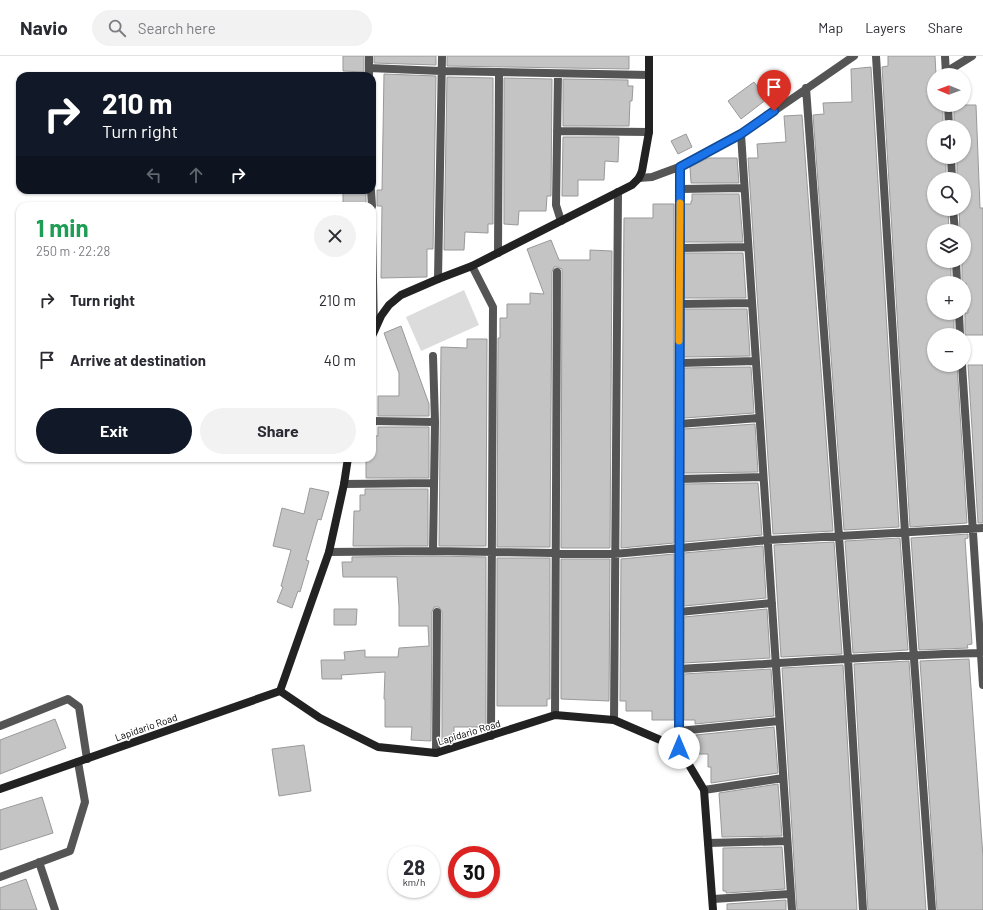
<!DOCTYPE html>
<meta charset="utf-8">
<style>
:root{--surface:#fff;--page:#f2f2f3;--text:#2b2b33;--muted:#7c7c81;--line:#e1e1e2;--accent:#111827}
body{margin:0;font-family:Barlow,sans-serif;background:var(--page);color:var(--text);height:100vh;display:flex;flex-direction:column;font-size:15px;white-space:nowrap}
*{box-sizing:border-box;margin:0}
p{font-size:13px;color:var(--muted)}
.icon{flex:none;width:22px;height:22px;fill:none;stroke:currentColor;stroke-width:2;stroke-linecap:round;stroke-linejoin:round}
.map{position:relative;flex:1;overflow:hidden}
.drawer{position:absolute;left:16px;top:146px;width:360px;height:260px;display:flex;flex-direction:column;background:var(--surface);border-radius:12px;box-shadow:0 1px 3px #0004}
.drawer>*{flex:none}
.top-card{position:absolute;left:16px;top:16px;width:360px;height:122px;border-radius:12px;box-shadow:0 1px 3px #0004;background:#111827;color:#fff;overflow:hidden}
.needle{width:26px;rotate:271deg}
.controls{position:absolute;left:927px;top:12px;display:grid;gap:8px}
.controls a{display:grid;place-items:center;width:44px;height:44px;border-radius:50%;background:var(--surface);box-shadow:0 1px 3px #0004;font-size:20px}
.speed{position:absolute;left:388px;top:790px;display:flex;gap:8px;font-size:20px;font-weight:700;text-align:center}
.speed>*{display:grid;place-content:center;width:52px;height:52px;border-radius:50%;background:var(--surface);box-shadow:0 1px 3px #0004;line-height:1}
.speed small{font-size:10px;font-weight:400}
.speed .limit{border:6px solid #d22;background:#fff;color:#111}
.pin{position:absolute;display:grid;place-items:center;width:34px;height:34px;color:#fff;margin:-41px -17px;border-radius:50% 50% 50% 0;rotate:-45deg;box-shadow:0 0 4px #0007}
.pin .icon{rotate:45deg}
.me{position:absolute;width:44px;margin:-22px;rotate:0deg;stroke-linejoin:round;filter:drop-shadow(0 0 3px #0008)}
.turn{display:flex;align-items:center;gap:14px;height:84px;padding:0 20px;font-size:18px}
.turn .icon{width:52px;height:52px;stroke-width:2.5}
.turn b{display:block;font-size:28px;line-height:34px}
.lanes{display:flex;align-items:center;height:38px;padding:0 20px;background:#0003;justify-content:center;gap:20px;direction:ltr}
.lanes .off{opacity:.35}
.round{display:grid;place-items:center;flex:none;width:42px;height:42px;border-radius:21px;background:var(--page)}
.headline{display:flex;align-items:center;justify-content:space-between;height:68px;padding:0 20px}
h1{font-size:24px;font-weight:700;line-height:30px;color:#1e9e55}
.cta{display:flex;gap:8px;margin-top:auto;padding:8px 20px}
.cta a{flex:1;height:46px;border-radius:24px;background:var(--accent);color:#fff;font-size:16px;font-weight:700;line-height:46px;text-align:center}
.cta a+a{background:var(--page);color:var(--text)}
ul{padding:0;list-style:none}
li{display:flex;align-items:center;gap:12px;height:60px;padding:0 20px}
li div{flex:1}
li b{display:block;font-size:15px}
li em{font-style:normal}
header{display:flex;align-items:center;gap:24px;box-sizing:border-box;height:56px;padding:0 20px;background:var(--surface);border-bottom:1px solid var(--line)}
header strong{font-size:19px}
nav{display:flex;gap:22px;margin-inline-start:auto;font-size:14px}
.search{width:280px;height:36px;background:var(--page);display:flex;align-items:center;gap:10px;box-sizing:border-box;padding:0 14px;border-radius:22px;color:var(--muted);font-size:15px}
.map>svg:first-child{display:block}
</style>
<header>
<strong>Navio</strong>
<div class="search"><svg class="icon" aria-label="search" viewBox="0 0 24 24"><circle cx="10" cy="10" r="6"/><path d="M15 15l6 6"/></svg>Search here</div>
<nav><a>Map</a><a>Layers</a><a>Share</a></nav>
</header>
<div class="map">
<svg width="983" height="854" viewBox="0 0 983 854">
<rect width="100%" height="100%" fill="#fff"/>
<path fill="#dcdcdc" d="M464 234 479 269 421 295 406 261Z"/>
<path fill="#c4c4c4" stroke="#999" d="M343 0H364V16L343 15Z
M374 0H436V9L374 7Z
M447 0H629V13L447 10Z
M888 0H935L936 19H934V49H943V71H934V101H946V123H934V153H948L949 175H934V205H951V227H934V257H954V279H934V309H957L967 467 910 471 882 11 888 10Z
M871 11 899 471 844 474 813 59 824 58 823 47 852 46 851 13Z
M384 18 436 20 433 193H427V221L381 222 382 150H377V134H382Z
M447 21 493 22V168H488V177L465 176 464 194H444Z
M504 22 552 23 551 140H547L546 155H519L518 169 504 168Z
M563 23 628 24V30H633L632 45H630L629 70H563Z
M754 26 767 43 741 63 728 45Z
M954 49H976L980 152H983V279H965V257H968L966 227H962V205H964V175H960L959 153H964V123H957V101H964V71H954Z
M802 59 833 475 773 478 748 102H758L757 88 786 86 784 60Z
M686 78 692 91 678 98 671 85Z
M563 81H619L618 106 605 105 604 124H578V140H562Z
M708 102H737L739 127H691L690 111Z
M343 134H366V150H343Z
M692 138H739L743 186H684V148H691V145H692Z
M653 148H674V487L621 492 624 162H653Z
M551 184 559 204H590V194L612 195 610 492H561L562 216V213L557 211H554L552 216 550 491H497L498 282H500V262H507V248H530V237L544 238 527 193Z
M684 197H743L746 242H684Z
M684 253H747L750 300 684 301Z
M401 270 429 348V360H378V340H399V317L384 277Z
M467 283H487L486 490H439L441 291 467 292Z
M968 309H983V467H978Z
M751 311 754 357 684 362V312Z
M755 368 758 416 684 417V373Z
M378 371H429V422H366V402H372V380H378Z
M758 427 762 479 684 486V428Z
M310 432 329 436 321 464 318 463 306 504 309 505 300 536 298 535 292 552 277 546 283 531 281 530 291 494 273 490 282 452 304 458Z
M365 433H428V490H353L354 455H360V439H365Z
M968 478V482L965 483 972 588 967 589 968 592 919 594 911 482Z
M900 482 908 594 853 597 845 485Z
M834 486 842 598 781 601 774 489Z
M763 490 766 542 684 550V497Z
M674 498V664H652V655H626V645H620L621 503Z
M433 500 486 501V671H454V686L445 688H442V556L439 551H434L432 556 431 685 411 684 412 671H385V643H384L385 616 341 619 342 623H322L321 604H345L344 596 365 594V601H398L399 592 429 590 428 570H399V551L397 521H343L342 506H352V501Z
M497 502H550V643H547V650H497Z
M561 503H610L609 645 561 643Z
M334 553H357L356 569H334Z
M767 553 770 602 684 607V561Z
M969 603 983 801V854H937L920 605Z
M909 605 926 854H868L854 608Z
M843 609 857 854H797L782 612Z
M771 613 774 660 695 668V664H684V618Z
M55 663 66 692 0 718V684Z
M774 671 778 717 711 727V711H708V698H696V679Z
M304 689 311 735 279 740 272 693Z
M778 728 782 780 722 781 719 737Z
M42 741 53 777 0 794V754Z
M782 791 785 833 726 837V835H723V792Z
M26 823 37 854H0V832Z
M786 844V854H727V848Z"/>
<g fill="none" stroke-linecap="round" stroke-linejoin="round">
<path stroke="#555" stroke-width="8" d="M0 670 68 643 79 651 87 703
M39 806 55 854
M0 821 70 795 85 746 78 706"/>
<path stroke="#555" stroke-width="8" d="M876 0 905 477 932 854
M945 0 946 19
M369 12 441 15 649 19
M946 16 972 0
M558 18 556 149 561 165
M369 20V0
M806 32 848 603 863 854
M948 49 949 71
M557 75 649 76
M741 78 792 854
M951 101 952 123
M639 122 652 121 679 111 741 78 854 0
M680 133 744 132
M371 134 372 150
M953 153 955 175
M372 173 374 274
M680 192 748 191
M498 197 499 16
M956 205 957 227
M472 210 493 251 491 680
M438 223 442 0
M679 248 752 247
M959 257 960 279
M679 307 756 305
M962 309 983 629
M372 365 435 366
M679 368 759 362
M679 423 763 421
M344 428 434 427
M433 495 435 366 433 300
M329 496 433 495 614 498 768 484 983 472
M679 556 772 547
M679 613C779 608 880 599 981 597
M555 659 557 216
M614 664 618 136
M679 675 779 665
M679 692V111
M436 697 437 556
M704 734 783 722
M708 787 787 785
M713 843 790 838"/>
<path stroke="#222" stroke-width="8" d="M372 280 381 260 389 249 401 239 438 223 472 210 632 129 639 122 642 115 649 76V0
M280 635 329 496 344 428 348 402
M0 733 280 635 320 662 378 691 436 697 555 659 614 664 679 692 704 734 713 854"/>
</g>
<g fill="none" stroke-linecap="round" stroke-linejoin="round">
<g stroke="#114b97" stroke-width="10">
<path id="route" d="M679 692 680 111 741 78 774 55"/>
</g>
<use href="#route" stroke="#1a73e8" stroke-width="7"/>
<path stroke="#f59e0b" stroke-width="7" d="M679 285 680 147"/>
</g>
<g text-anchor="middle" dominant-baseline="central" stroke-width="3" stroke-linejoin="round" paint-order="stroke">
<g font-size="10" fill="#000" stroke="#fff">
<text transform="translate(146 671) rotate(-19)">Lapidario Road</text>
<text transform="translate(469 676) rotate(-17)">Lapidario Road</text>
</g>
</g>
</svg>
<div class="controls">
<a><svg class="needle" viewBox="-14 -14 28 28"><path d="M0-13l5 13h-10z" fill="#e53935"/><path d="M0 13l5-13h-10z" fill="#7c7c81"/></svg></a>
<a><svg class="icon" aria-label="sound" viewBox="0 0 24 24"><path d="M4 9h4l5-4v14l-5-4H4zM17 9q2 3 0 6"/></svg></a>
<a><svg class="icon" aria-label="search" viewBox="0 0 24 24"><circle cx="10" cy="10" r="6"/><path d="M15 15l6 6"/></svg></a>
<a><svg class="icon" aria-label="layers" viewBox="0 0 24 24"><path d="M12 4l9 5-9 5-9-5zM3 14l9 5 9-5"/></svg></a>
<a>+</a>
<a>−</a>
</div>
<div class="speed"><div>28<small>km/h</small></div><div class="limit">30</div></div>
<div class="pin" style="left:774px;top:55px;background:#d93025"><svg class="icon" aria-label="arrive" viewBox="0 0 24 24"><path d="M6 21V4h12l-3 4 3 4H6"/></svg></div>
<svg class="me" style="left:679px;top:692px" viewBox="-20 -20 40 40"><circle r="19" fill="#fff"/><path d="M0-13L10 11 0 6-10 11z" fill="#1a73e8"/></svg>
<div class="top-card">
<div class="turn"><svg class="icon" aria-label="right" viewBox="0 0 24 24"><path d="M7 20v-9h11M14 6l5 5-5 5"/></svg><div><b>210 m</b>Turn right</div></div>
<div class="lanes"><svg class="icon off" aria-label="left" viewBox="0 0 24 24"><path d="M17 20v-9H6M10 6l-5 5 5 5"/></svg><svg class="icon off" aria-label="ahead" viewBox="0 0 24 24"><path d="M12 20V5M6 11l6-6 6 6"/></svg><svg class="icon" aria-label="right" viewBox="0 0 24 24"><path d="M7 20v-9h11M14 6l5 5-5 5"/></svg></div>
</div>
<section class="drawer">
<div class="headline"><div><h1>1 min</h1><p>250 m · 22:28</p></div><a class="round"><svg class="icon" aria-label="close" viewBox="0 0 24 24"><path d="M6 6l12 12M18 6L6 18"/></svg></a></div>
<ul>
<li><svg class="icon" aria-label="right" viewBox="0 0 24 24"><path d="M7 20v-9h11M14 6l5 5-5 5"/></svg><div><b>Turn right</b></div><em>210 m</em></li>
<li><svg class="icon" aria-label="arrive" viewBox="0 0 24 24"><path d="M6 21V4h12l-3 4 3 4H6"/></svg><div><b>Arrive at destination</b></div><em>40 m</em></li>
</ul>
<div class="cta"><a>Exit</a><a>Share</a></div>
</section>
</div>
